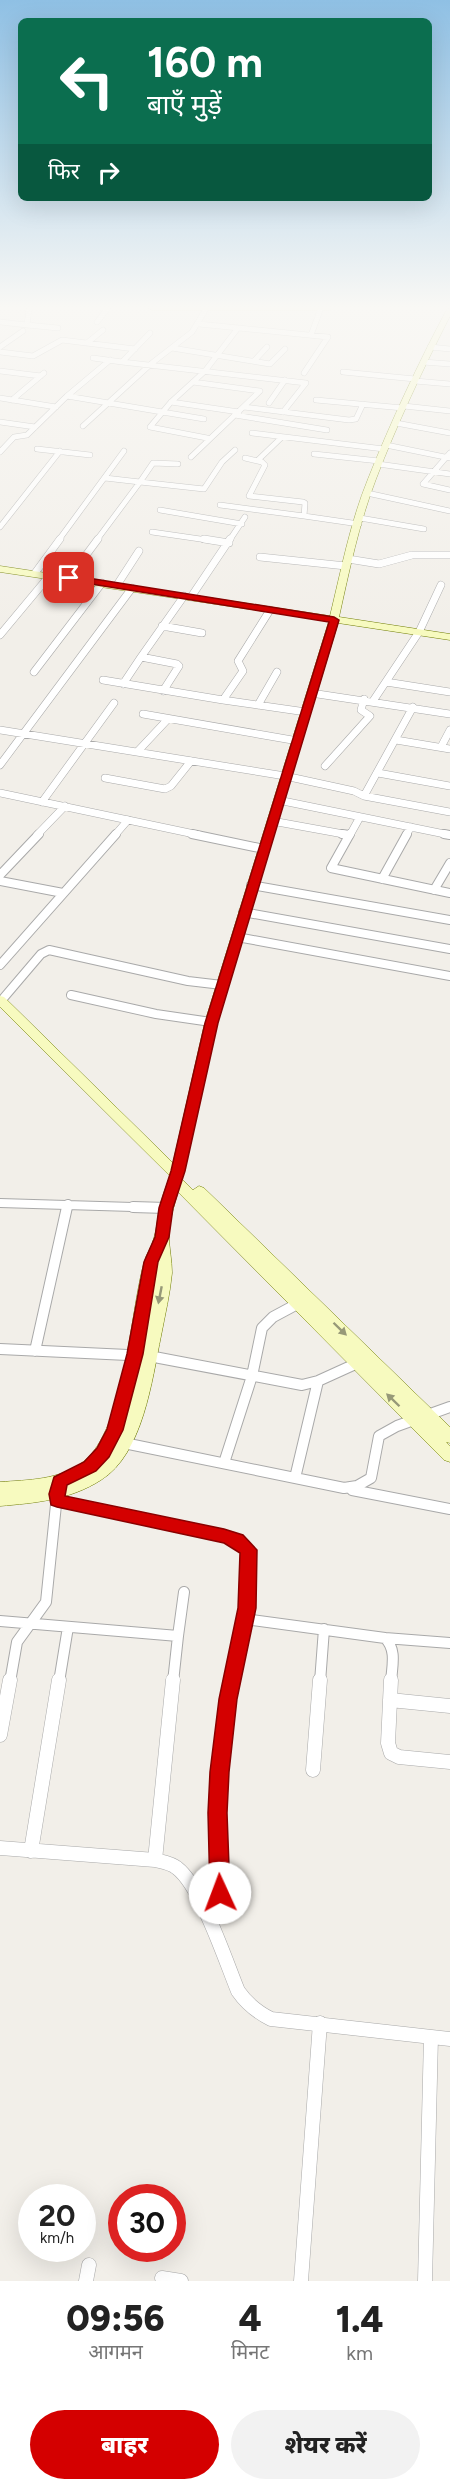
<!DOCTYPE html>
<html lang="hi">
<meta charset="utf-8">
<style>
:root{--surface:#fff;--page:#f2f2f2;--text:#222;--muted:#767676;--accent:#d40000}
body{margin:0;font-family:Figtree,"Noto Sans Devanagari",sans-serif;background:var(--page);color:var(--text);height:100vh;display:flex;flex-direction:column;font-size:22px;white-space:nowrap}
*{box-sizing:border-box;margin:0}
p{font-size:20px;color:var(--muted)}
.icon{flex:none;width:33px;height:33px;fill:none;stroke:currentColor;stroke-width:2;stroke-linecap:round;stroke-linejoin:round}
.map{position:relative;height:2281px;overflow:hidden}
.sheet{display:flex;flex-direction:column;background:var(--surface);flex:1}
.sheet>*{flex:none}
.top-card{position:absolute;left:18px;top:18px;width:414px;height:183px;border-radius:9px;box-shadow:0 6px 24px #0002;background:#0b6e4f;color:#fff;overflow:hidden}
.speed{position:absolute;left:18px;top:2184px;display:flex;gap:12px;font-size:30px;font-weight:700;text-align:center}
.speed>*{display:grid;place-content:center;width:78px;height:78px;border-radius:50%;background:var(--surface);box-shadow:0 6px 24px #0002;line-height:1}
.speed small{font-size:15px;font-weight:400}
.speed .limit{border:9px solid #d22;background:#fff;color:#111}
.pin{position:absolute;display:grid;place-items:center;width:51px;height:51px;color:#fff;margin:-26px;border-radius:12px;box-shadow:0 3px 9px #0006}
.me{position:absolute;width:66px;margin:-33px;rotate:358deg;stroke-linejoin:round;filter:drop-shadow(0 0 4px #0008)}
.turn{display:flex;align-items:center;gap:21px;height:126px;padding:0 30px;font-size:27px}
.turn .icon{width:78px;height:78px;stroke-width:2.5}
.turn b{display:block;font-size:42px;line-height:51px}
.then{display:flex;align-items:center;height:57px;padding:0 30px;background:#0003;gap:12px;font-size:22px}
.eta{display:flex;justify-content:space-evenly;align-items:center;height:102px;text-align:center}
.eta b{font-size:36px;font-weight:800;line-height:42px}
.action{display:flex;gap:12px;margin-top:auto;padding:12px 30px}
.action a{flex:1;height:69px;border-radius:36px;background:var(--accent);color:#fff;font-size:24px;font-weight:800;line-height:69px;text-align:center}
.action a+a{background:var(--page);color:var(--text)}
.map>svg:first-child{display:block}
</style>
<div class="map">
<svg width="450" height="2281" viewBox="0 0 450 2281">
<rect width="100%" height="100%" fill="#f2efe9"/>
<g fill="none" stroke-linecap="round" stroke-linejoin="round">
<g stroke="#a9a9a9" stroke-width="6">
<path id="street-far4" d="M0 322 27 325 29 308
M97 322 108 308
M199 324 328 337 304 373
M27 325 58 328
M311 335 321 308
M87 343 103 330
M0 347 23 331
M430 347 450 349
M172 348 270 364 285 349
M0 352 33 356 62 340 135 349
M93 358 122 362 150 333
M254 361 267 347
M122 362 306 383 283 412
M423 362 450 364
M0 371 41 376
M343 372 415 379
M415 381 450 384
M67 396 204 419
M0 398 56 407
M12 400 44 373
M316 400 403 408
M171 402 239 412
M269 403 285 380
M404 406 450 411
M244 407 349 420 356 419 363 404
M235 415 327 430
M0 422 35 427
M396 423 450 433
M83 426 152 363 192 332 206 309
M252 433 384 449
M207 438 150 427 171 402 205 371 238 328
M386 445 450 458
M37 449 90 455
M0 452 14 437 27 435 67 396 110 360
M450 453 423 484 450 490
M314 454 379 461
M191 457 260 391 193 382
M245 458 262 462 265 465 249 496 303 502 305 503 304 516 359 524
M258 460 282 437
M178 464 153 463 140 482 204 489 222 462 235 450
M378 464 450 474
M367 493 450 511
M220 505 304 516
M160 510 242 524
M360 518 424 529
M0 527 60 451
M152 532 214 541
M58 541 124 451
M96 541 140 482 105 478
M229 541 245 517"/>
</g>
<g stroke="#a9a9a9" stroke-width="8">
<path id="street-far3" d="M204 539 229 543
M260 557 346 566
M348 559 379 564 412 555H450
M35 573 60 539
M69 578 98 539
M117 585 139 551
M191 597 230 539
M270 610 238 661 243 671 223 700 306 712
M162 626 202 633
M0 635 50 575
M141 657 184 596
M34 672 102 583
M103 680 223 700
M386 682 450 692
M123 684 141 657 177 664 179 666 163 691
M311 693 450 714
M373 701 419 632 441 585
M258 705 277 672
M143 714 298 741
M0 730 285 776 354 791 364 796 450 812
M396 740 450 749
M441 747 450 730
M138 751 168 719
M0 765 132 588
M325 766 370 716 361 710 364 699
M378 773 450 786
M105 778 165 789 171 786 191 761
M0 793 199 835
M364 796 413 707
M278 800 450 835
M42 802 114 703
M272 821 349 835
M37 835 65 806
M115 835 128 820
M350 835 360 817
M406 835 411 827"/>
</g>
<g stroke="#a9a9a9" stroke-width="10">
<path id="street-far2" d="M192 834 264 849
M342 834 349 835
M350 834 331 868 450 893
M444 834 450 835
M0 875 39 834
M382 879 407 834
M0 881 63 893
M251 885 450 920
M434 890 450 863
M243 912 450 949
M237 937 450 976
M0 965 116 834
M71 995 156 1014 211 1022
M1 1001 41 954 49 950 188 981 222 985
M0 1203 166 1208
M67 1209 68 1204"/>
</g>
<g stroke="#a9a9a9" stroke-width="12">
<path id="street-far1" d="M133 1207 166 1208
M0 1349 149 1356 302 1385 318 1381 362 1361
M35 1351 67 1207
M124 1443 344 1488 357 1486 371 1478 379 1436 397 1426 450 1407
M224 1463 252 1376 262 1328 273 1317 301 1302
M295 1478 318 1381
M352 1490 450 1509
M57 1501 223 1536 245 1545C255 1568 240 1605 252 1620L385 1638C397 1650 392 1666 391 1682
M0 1621 178 1636 173 1682
M178 1636 184 1592
M385 1638 450 1643
M10 1682 17 1642 46 1602 57 1495
M59 1682 68 1627
M232 1682 247 1610
M320 1682 324 1629"/>
</g>
<g stroke="#a9a9a9" stroke-width="15">
<path id="street" d="M391 1680 388 1743 391 1753 399 1757 450 1762
M390 1700 450 1706
M0 1735 10 1680
M313 1770 320 1680
M0 1848 155 1860C163 1862 171 1863 177 1868 201 1886 226 1962 238 1991 247 2004 257 2012 271 2019L450 2039
M31 1851 59 1680
M155 1860 173 1680
M220 1893C216 1821 218 1751 232 1680
M162 2278 181 2281
M86 2281 89 2265
M301 2281 320 2023
M425 2281 431 2037"/>
</g>
<g stroke="#707d05" stroke-width="1">
<path id="secondary" d="M149 308H332L329 310H152Z
M450 308V316C423 369 397 424 376 479 359 523 349 572 339 617L450 634V640L338 623 217 1022 182 1179 193 1190 199 1186 204 1188 450 1427V1443L446 1442 450 1446V1462L444 1460 178 1192C174 1206 169 1221 169 1236 169 1248 172 1260 172 1273 170 1294 165 1315 161 1336 152 1380 143 1454 101 1480 70 1500 35 1503 0 1506V1482C28 1480 60 1480 83 1462 125 1430 130 1313 144 1263 146 1254 152 1247 154 1238 157 1229 157 1220 159 1211 161 1199 166 1187 170 1176L0 1007V996L4 997 173 1163 205 1022 329 621 0 572V566L330 616C341 571 350 523 368 479 391 421 418 364 447 309Z"/>
</g>
<use href="#street-far4" stroke="#fff" stroke-width="5"/>
<use href="#street-far3" stroke="#fff" stroke-width="7"/>
<use href="#street-far2" stroke="#fff" stroke-width="8"/>
<use href="#street-far1" stroke="#fff" stroke-width="10"/>
<use href="#street" stroke="#fff" stroke-width="14"/>
<use href="#secondary" fill="#f7fabf" fill-rule="evenodd"/>
</g>
<defs><path id="oneway-solid" d="M-6-.8H1V-3.2L6.5 0L1 3.2V.8H-6Z" transform="scale(1.5)"/></defs>
<g fill="#979978">
<use href="#oneway-solid" transform="translate(160 1295) rotate(101)"/>
<use href="#oneway-solid" transform="translate(340 1329) rotate(44)"/>
<use href="#oneway-solid" transform="translate(393 1400) rotate(-136)"/>
</g>
<linearGradient id="sky" x2="0" y2="1"><stop stop-color="#8fc0e4"/><stop offset="0.49" stop-color="#f9f8f5"/><stop offset="1" stop-color="#f9f8f5" stop-opacity="0"/></linearGradient>
<rect width="450" height="627" fill="url(#sky)"/>
<path fill="#d40000" stroke="#8a0000" stroke-width="1.5" d="M69 575 334 617 339 620 218 1023 185 1171 173 1208 169 1237 158 1262 143 1354 123 1430 109 1457 96 1471 67 1485 65 1496 224 1529 243 1535 257 1550 256 1608 237 1699 229 1772 227 1813 230 1893 227 1900 220 1903 213 1900 210 1893 208 1813 210 1772 219 1699 238 1608 240 1553 224 1543 57 1507 51 1505 49 1494 54 1477 84 1462 97 1448 107 1429 127 1354 144 1262 155 1237 159 1208 171 1171 205 1023 329 622 66 580 64 578Z"/>
</svg>
<div class="speed"><div>20<small>km/h</small></div><div class="limit">30</div></div>
<div class="pin" style="left:69px;top:578px;background:#d93025"><svg class="icon" aria-label="arrive" viewBox="0 0 24 24"><path d="M6 21V4h12l-3 4 3 4H6"/></svg></div>
<svg class="me" style="left:220px;top:1893px" viewBox="-20 -20 40 40"><circle r="19" fill="#fff"/><path d="M0-13L10 11 0 6-10 11z" fill="#d40000"/></svg>
<div class="top-card">
<div class="turn"><svg class="icon" aria-label="left" viewBox="0 0 24 24"><path d="M17 20v-9H6M10 6l-5 5 5 5"/></svg><div><b>160 m</b>बाएँ मुड़ें</div></div>
<div class="then">फिर<svg class="icon" aria-label="right" viewBox="0 0 24 24"><path d="M7 20v-9h11M14 6l5 5-5 5"/></svg></div>
</div>
</div>
<section class="sheet">
<div class="eta">
<div><b>09:56</b><p>आगमन</p></div>
<div><b>4</b><p>मिनट</p></div>
<div><b>1.4</b><p>km</p></div>
</div>
<div class="action"><a>बाहर</a><a>शेयर करें</a></div>
</section>
